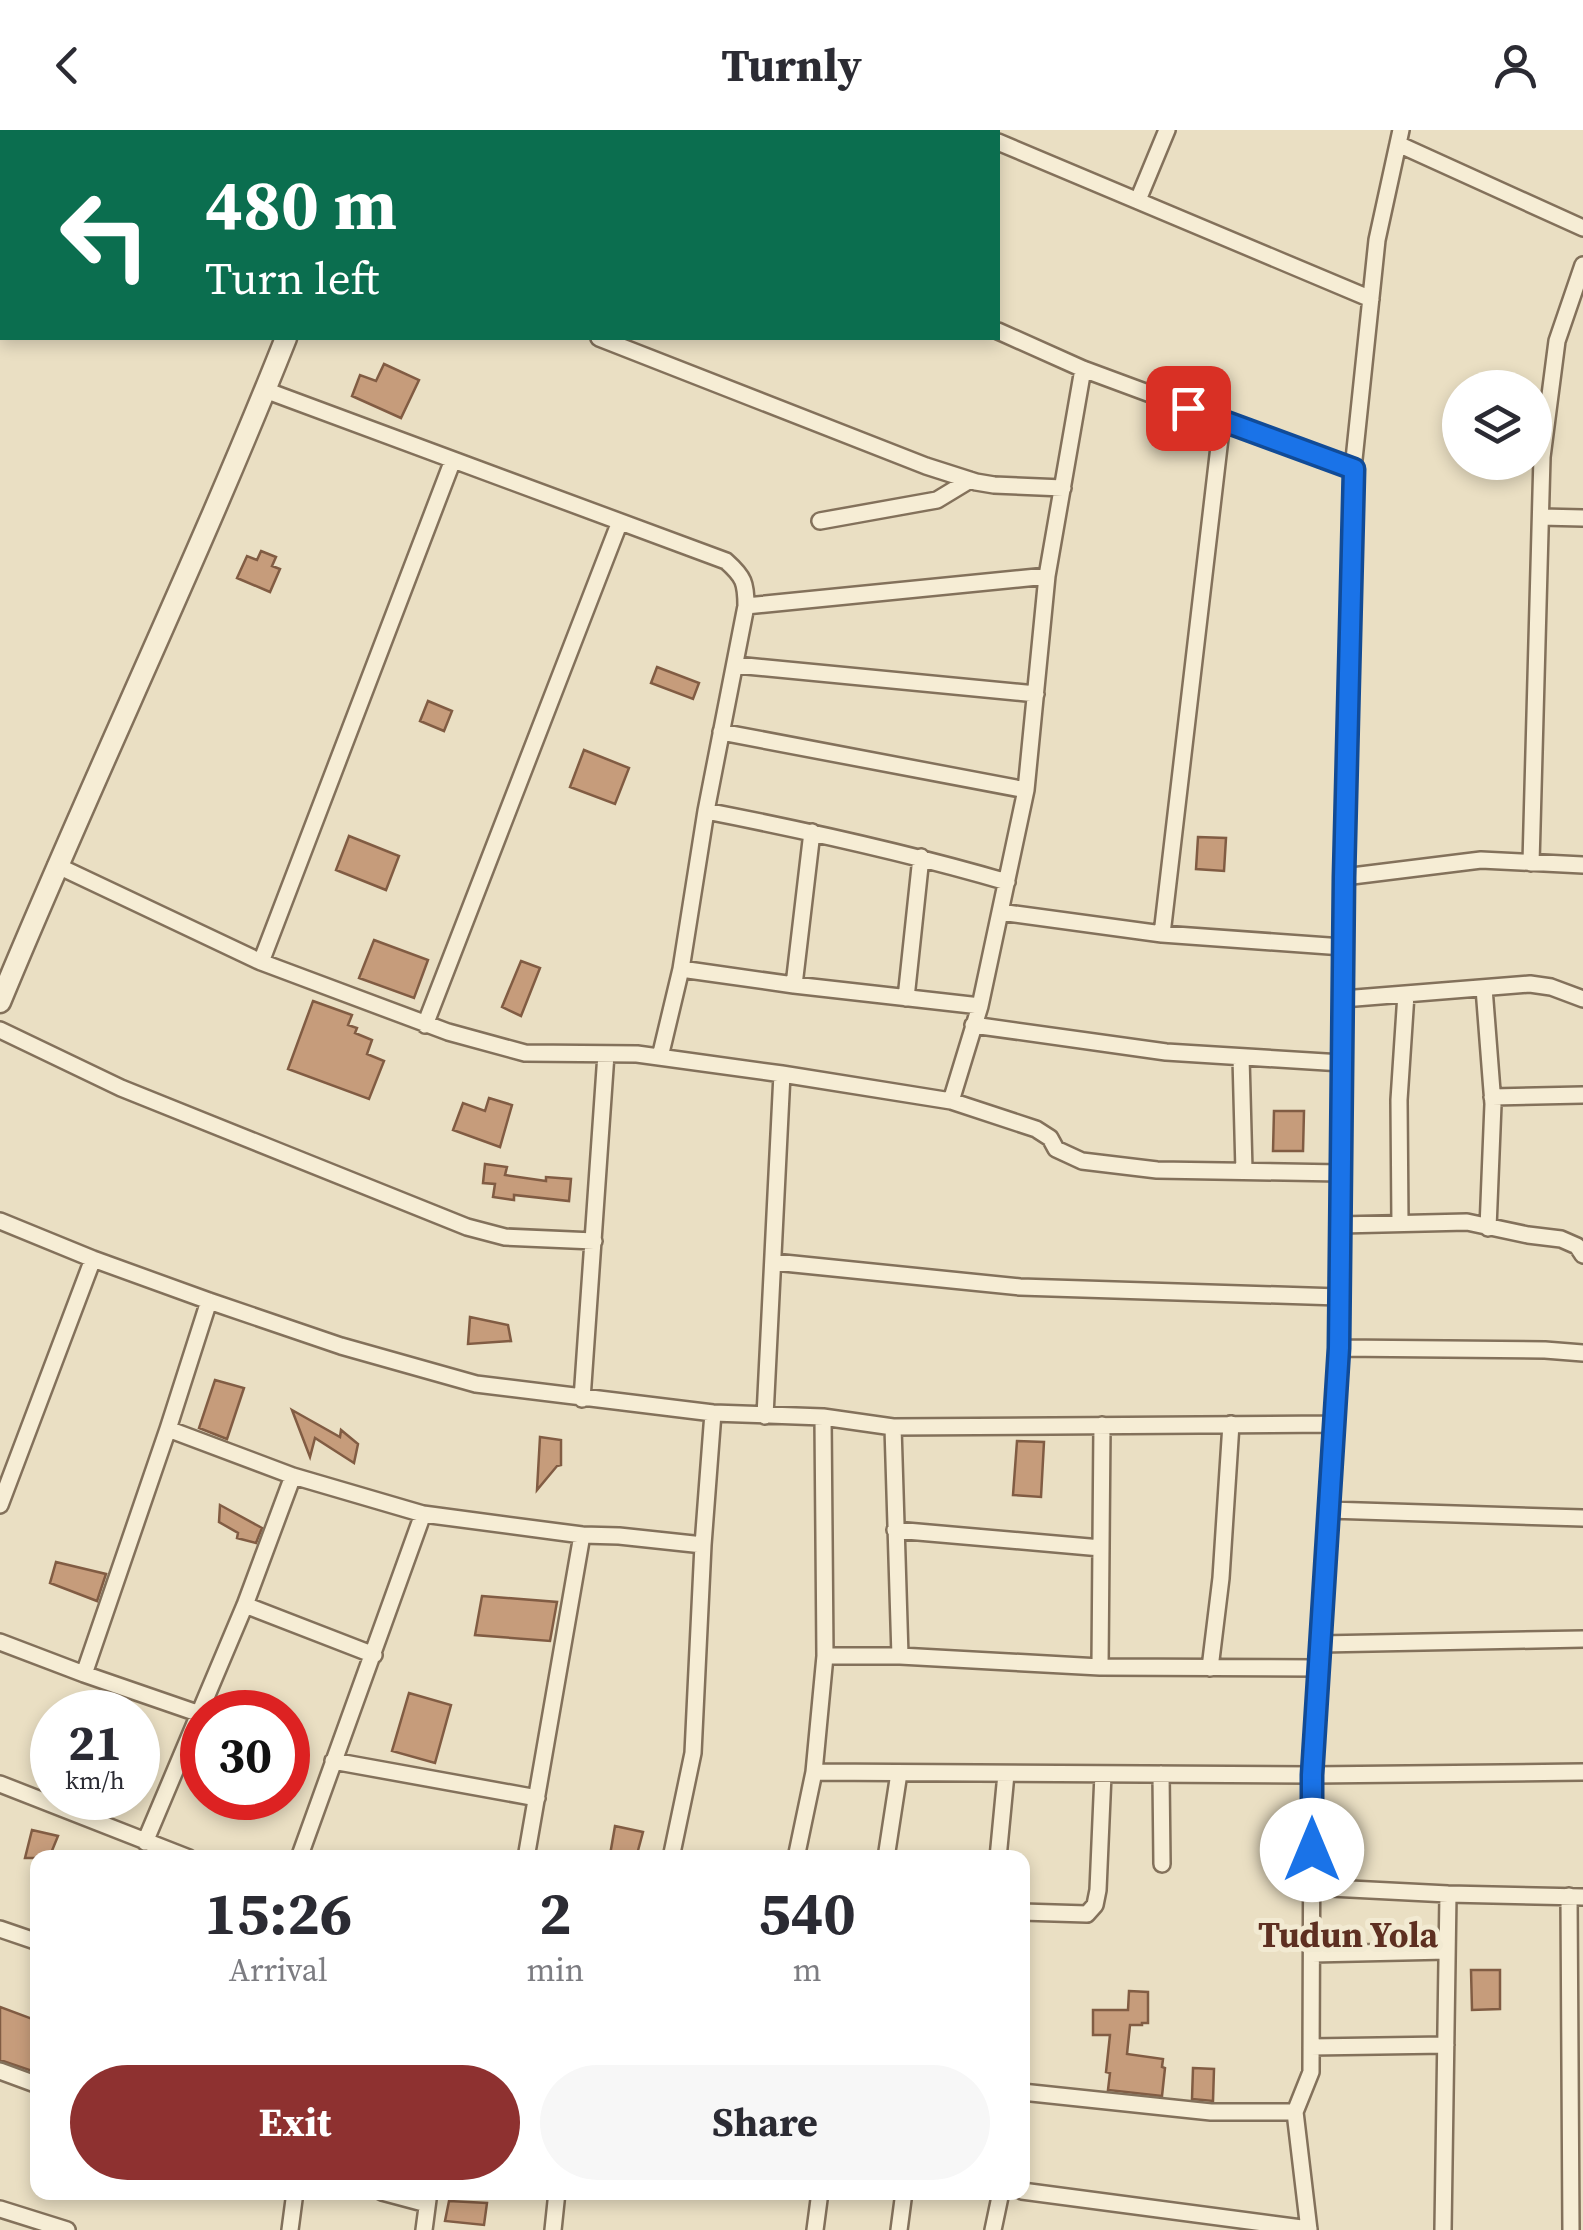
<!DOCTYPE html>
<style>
:root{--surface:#fff;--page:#f7f7f7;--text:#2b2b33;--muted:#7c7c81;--accent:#8e3130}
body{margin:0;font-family:"Source Serif 4",serif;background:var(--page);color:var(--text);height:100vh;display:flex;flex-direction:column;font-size:38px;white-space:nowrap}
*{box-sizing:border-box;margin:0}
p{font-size:32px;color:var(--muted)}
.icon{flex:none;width:55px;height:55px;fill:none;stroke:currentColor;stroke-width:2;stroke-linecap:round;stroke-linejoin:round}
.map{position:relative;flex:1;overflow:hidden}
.side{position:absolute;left:30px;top:1720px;width:1000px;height:350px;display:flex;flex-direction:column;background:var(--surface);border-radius:20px;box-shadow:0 5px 15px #0003}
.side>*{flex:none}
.banner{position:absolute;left:0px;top:0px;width:1000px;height:210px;box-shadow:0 5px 15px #0003;background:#0b6e4f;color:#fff;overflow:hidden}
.tools{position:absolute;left:1442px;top:240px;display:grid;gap:20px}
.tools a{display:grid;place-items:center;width:110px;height:110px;border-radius:50%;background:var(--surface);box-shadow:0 5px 15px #0003;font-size:50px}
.speed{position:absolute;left:30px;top:1560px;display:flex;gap:20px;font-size:50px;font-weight:700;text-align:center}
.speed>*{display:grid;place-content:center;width:130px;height:130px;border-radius:50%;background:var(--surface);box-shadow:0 5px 15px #0003;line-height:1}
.speed small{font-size:25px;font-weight:400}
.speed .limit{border:15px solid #d22;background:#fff;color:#111}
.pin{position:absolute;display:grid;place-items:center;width:85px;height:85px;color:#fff;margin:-42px;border-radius:20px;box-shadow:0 5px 15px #0006}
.me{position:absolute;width:110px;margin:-55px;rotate:0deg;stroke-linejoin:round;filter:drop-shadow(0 0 8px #0008)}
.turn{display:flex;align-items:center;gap:35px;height:210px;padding:0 40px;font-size:45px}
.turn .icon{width:130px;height:130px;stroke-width:2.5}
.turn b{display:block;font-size:70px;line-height:85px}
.eta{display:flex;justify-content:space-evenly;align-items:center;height:170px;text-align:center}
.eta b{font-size:60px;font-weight:700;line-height:70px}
.cta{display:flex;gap:20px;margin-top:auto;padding:20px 40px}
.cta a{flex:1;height:115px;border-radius:60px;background:var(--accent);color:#fff;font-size:40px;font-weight:700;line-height:115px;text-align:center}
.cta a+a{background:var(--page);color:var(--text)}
header{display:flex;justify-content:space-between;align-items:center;height:130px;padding:0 40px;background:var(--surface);font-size:45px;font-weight:700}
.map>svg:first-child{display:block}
</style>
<header><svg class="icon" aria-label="back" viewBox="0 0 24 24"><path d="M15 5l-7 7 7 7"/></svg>Turnly<svg class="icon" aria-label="person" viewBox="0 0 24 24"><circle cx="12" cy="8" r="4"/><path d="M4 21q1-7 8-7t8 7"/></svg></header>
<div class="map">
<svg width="1583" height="2100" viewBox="0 0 1583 2100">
<rect width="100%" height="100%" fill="#eadfc3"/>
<path fill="#c69c7b" stroke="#815c43" stroke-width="2.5" d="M384 234 419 250 401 288 352 266 360 245 376 251Z
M261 421 276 427 272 436 280 439 270 462 237 448 247 426 257 430Z
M657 537 699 553 693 569 651 553Z
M428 571 452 581 444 601 420 591Z
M584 620 629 638 615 674 570 657Z
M349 706 399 726 386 760 336 740Z
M1198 707 1226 708 1224 741 1196 739Z
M374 810 428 830 414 868 359 848Z
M521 831 540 838 521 886 502 877Z
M313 871 352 885 348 895 357 898 355 903 372 910 367 924 384 931 369 969 288 939Z
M489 968 512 975 500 1017 453 1000 463 973 485 981Z
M1274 981H1304L1303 1021H1273Z
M485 1034 507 1037 505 1045 546 1051V1047L571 1049 569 1071 514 1065V1070L493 1067 495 1054 483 1053Z
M470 1187 508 1195 511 1211 468 1214Z
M215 1250 244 1258 227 1309 199 1298Z
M292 1280 340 1307 341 1300 358 1314 354 1333 315 1308 310 1327Z
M540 1307 561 1310V1335L557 1336 537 1360Z
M1017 1311 1044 1312 1041 1367 1013 1365Z
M220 1375 262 1398 256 1413 237 1408 238 1403 219 1392Z
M56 1432 106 1444 97 1471 50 1453Z
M482 1466 557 1472 550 1511 475 1505Z
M409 1563 451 1575 435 1633 392 1621Z
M615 1696 643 1702 636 1728 610 1725Z
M32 1700 58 1706 49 1728H25Z
M1471 1840H1500V1879L1472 1880Z
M1129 1861 1148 1862V1893H1142V1895H1130L1127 1924 1163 1929 1162 1937 1165 1938 1162 1966 1108 1960 1110 1943 1106 1942 1110 1905H1093V1880H1128Z
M0 1877 38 1891V1943L0 1930Z
M1193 1938 1214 1939 1213 1971 1192 1969Z
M449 2071 487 2073 484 2095 445 2091Z"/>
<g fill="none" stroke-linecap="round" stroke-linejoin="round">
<g stroke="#83715b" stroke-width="20">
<path id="minor" d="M550 0 555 2
M969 0 975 2
M592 2 593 0
M783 2 784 0
M998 12 1371 169
M1398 14 1583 98
M1138 70 1167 0
M0 93 2 95
M998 201 1083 239 1353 339
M599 208 926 336 976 352 994 355 1063 358
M265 260 726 431C744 447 746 453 746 476L706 681 681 839 660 927
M1541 387 1583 388
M820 391 937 370 970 350
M746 476 1047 446
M736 535 1036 564
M721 602 1026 660
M706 681C808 701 908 723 1007 752
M1531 733 1542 327 1557 211 1583 135
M56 735 261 832 448 902 525 923 637 924 782 944 951 971 1036 999 1050 1008 1056 1019 1082 1031 1157 1040 1341 1043
M1344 747 1481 730 1583 735
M1000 782 1162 804 1343 817
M1162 804 1222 291
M261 832 453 330
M681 839 794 855 980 876
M794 855 812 702
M1484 858 1493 974 1488 1098
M906 868 921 727
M1343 869 1530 854 1551 857 1583 869
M425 895 619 394
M973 895 1166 922 1342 933
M0 900 121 958 467 1097 505 1107 594 1111
M1241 927 1244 1041
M1492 967 1583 965
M951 971 980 876 1026 660 1047 446 1083 239
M0 1091 93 1129 209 1171 341 1216 476 1254 713 1283 823 1287 893 1297 1334 1294
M1400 1094 1399 970 1406 864
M1340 1095 1467 1092 1528 1105 1561 1109 1577 1116 1583 1125
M774 1132 1020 1157 1339 1167
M1339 1218 1545 1220 1583 1223
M582 1269 606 924
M765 1286 782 944
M893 1297 900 1526
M168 1299 293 1346 423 1384 582 1405 619 1406 703 1415
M0 1375 93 1129
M1329 1380 1583 1388
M895 1400 1101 1418
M245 1475 374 1525
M0 1512 84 1544 200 1584
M1321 1514 1583 1509
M825 1526H900L1100 1537 1319 1538
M1100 1537 1102 1295
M1210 1538 1221 1448 1231 1294
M84 1544 168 1299 209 1171
M333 1631 537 1668
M814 1642 1312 1645 1583 1642
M1161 1644 1162 1734
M0 1654 189 1728
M145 1712 245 1475 293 1346
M299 1728 423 1384
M526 1728 582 1405
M671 1728 693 1623 703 1415 713 1283
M796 1728 814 1642 825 1526 823 1287
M886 1728 899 1643
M998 1728 1006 1644
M1311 1757 1448 1764 1583 1767
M1569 1766 1571 2100
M1022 1782 1087 1784 1095 1775 1098 1760 1103 1644
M0 1799 38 1812
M1312 1824 1447 1821
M1311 1917 1446 1915
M0 1941 38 1955
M1022 1962 1211 1982H1295
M1022 2061 1309 2099
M382 2062 427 2074
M0 2079 67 2100
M290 2100 295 2062
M424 2100 429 2062
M553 2100 557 2062
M815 2100 820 2062
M899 2100 904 2062
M993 2100 1001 2062
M1309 2100 1295 1982 1311 1942 1312 1645 1339 1218 1344 747 1353 339 1377 110 1401 0
M1443 2100 1448 1764"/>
</g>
<g stroke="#83715b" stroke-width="25">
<path id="tertiary" d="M368 2 369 0
M0 872C92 649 197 432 286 208"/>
</g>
<use href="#minor" stroke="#f6edd5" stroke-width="15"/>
<use href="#tertiary" stroke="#f6edd5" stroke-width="20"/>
</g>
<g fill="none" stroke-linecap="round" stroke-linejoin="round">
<g stroke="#114b97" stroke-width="25">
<path id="route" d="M1188 278 1354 339 1344 747 1339 1218 1312 1645V1720"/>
</g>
<use href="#route" stroke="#1a73e8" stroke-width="18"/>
</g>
<g text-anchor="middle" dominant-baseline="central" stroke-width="10" stroke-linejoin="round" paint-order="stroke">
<g font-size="35" font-weight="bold" fill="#5e2f21" stroke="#f2ead2">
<text x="1348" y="1805">Tudun Yola</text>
</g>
</g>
</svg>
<div class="tools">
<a><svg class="icon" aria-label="layers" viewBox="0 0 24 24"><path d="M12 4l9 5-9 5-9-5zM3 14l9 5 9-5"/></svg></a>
</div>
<div class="speed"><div>21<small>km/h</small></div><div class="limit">30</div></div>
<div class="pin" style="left:1188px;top:278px;background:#d93025"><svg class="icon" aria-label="arrive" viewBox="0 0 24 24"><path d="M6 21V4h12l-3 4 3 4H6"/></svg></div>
<svg class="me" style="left:1312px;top:1720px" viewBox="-20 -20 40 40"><circle r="19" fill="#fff"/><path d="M0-13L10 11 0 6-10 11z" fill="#1a73e8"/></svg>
<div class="banner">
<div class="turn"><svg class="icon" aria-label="left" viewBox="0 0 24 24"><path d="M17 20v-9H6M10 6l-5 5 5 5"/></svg><div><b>480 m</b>Turn left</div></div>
</div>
<section class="side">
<div class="eta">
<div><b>15:26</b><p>Arrival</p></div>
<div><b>2</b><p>min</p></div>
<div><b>540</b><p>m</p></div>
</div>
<div class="cta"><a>Exit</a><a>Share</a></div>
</section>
</div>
